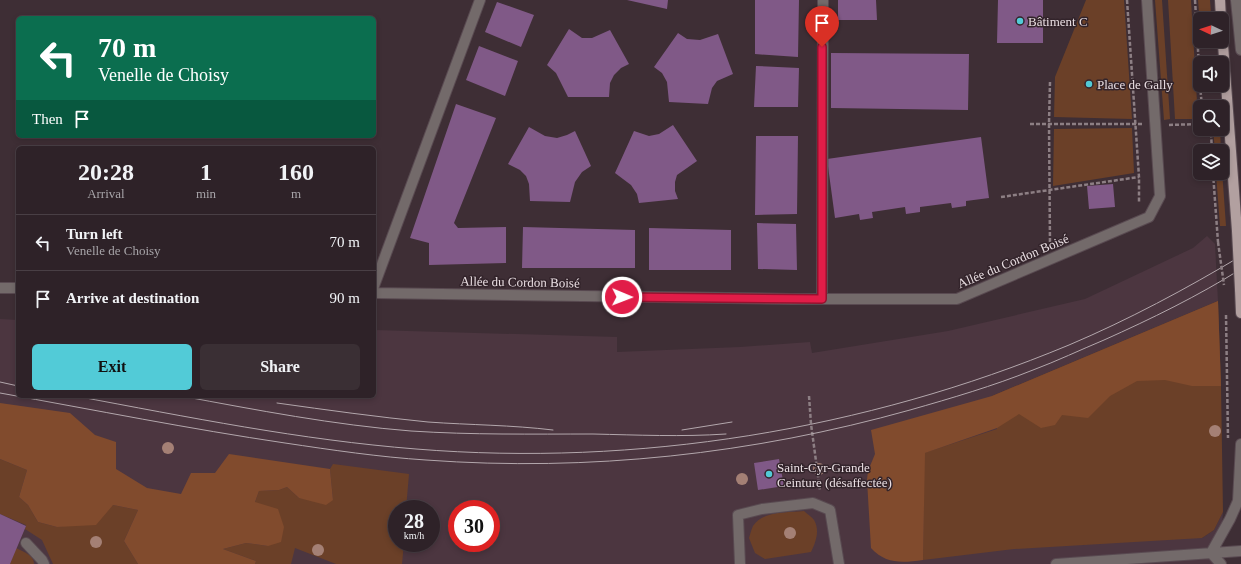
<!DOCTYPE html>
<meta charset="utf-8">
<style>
:root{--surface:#2e2228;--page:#3a2f34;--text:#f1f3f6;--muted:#a7a4a8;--line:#493f45;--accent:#52cbd7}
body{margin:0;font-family:"Times New Roman",serif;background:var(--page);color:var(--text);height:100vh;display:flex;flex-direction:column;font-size:15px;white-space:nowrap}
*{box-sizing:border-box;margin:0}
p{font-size:13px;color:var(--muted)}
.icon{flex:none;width:22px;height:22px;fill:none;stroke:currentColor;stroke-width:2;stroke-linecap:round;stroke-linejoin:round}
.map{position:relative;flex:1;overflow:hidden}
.drawer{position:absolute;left:16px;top:146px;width:360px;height:252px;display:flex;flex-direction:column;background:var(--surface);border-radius:6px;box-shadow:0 2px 6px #0003,0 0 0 1px var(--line)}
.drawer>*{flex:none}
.banner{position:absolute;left:16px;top:16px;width:360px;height:122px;border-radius:6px;box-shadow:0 2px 6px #0003,0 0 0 1px var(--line);background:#0b6e4f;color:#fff;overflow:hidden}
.needle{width:26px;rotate:274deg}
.controls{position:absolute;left:1193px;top:12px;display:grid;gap:8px}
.controls a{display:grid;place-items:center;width:36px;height:36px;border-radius:6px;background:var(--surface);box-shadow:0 2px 6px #0003,0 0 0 1px var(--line);font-size:20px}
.speed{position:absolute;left:388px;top:500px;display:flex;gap:8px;font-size:20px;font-weight:700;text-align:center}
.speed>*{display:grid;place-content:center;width:52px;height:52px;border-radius:50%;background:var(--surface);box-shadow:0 2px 6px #0003,0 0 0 1px var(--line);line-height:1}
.speed small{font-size:10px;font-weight:400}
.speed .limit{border:6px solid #d22;background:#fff;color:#111}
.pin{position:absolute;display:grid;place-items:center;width:34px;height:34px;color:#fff;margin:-41px -17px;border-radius:50% 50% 50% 0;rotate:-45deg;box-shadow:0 0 4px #0007}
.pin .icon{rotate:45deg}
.me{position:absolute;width:44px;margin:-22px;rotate:91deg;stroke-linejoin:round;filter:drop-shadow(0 0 3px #0008)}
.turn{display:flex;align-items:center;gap:14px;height:84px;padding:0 16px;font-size:18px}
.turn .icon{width:52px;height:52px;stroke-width:2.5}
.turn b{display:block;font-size:28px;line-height:34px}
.then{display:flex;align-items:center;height:38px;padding:0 16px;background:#0003;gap:8px;font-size:15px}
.eta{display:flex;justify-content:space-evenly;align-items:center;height:68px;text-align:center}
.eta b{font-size:24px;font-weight:800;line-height:28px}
.action{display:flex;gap:8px;margin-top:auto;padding:8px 16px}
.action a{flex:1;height:46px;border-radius:6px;background:var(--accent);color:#111;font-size:16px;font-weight:800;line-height:46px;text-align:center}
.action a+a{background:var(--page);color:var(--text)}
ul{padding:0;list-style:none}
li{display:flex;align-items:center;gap:12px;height:56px;padding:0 16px;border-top:1px solid var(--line)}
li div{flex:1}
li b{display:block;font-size:15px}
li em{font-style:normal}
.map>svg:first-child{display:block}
</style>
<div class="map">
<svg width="1241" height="564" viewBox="0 0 1241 564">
<rect width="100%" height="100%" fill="#3e2e35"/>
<path fill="#4c3640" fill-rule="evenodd" d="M1207 236 1215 244 1218 301 992 396 1186 538H1202L1214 530 1223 512 1219 564H0V319L18 320V396H374V330L617 337V352L740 347 810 342 812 353 948 331 1085 299 1193 248ZM397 509H431V543H397ZM457 509H491V543H457Z"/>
<path fill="#6b4028" d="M1086 0H1124L1132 119 1054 117 1055 77Z
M1155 0H1162L1170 119 1164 120Z
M1168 0H1191L1198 119H1175Z
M1198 0H1210L1211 14 1210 19H1200V25Z
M1132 128 1134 173 1053 186 1054 129Z
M1213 129H1218L1220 130 1221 151H1215Z
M1222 170 1226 226H1220L1216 173H1222Z
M1218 301 1221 386 1223 512 1214 530 1202 538 1014 549 923 560 924 453 997 429 992 396Z
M0 459 27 470 19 497 28 505 38 522 57 527 71 525 113 505 138 510 124 541 138 564H53L42 540 25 529 26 525 0 514Z
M333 464 409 474 406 509H397V543H404L402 564H336L295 548 291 564H255L256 561 223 549 246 543 268 546 255 502 259 491 279 490 287 487 299 498 333 500 330 469Z
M804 511C807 514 812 517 814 520 820 530 816 542 811 552L765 559 755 553 749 538C750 535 751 530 753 526 764 510 787 513 804 511Z
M16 548C24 552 34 555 34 564H10Z"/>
<path fill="#814b2d" d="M1218 301 1221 386H1192L1165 380 1137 381 1110 396 1088 418 1062 415 1055 425 1041 428 1019 414 997 428 925 453 923 560C901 563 886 564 871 548L867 480 868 471 875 454 871 430 992 396Z
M0 403 70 413 95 435 116 442V469L147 488 181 494 191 473H215L229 454 330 469 333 500 326 505 299 498 287 487 279 490 259 491 255 502 278 509 284 527 281 542 268 546 246 543 223 549 256 561 255 564H138L124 541 138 510 113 505 96 525 57 527 38 522 28 505 19 497 27 470 0 459Z"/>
<path fill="#805987" d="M627 0H668L667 9Z
M755 0H799L798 57 755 54Z
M838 0H876L877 20H838Z
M998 0H1043V43H997Z
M497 2 534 15 521 47 485 32Z
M569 29 582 38H592L610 30 629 64 621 68 614 75 610 83 609 97H568L556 73 547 65Z
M678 33 687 39 700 40 718 34 733 74 717 81 712 88 708 104 669 102 667 82 662 73 654 67Z
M479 46 518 61 505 96 466 80Z
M831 53 969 54 968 110 831 108Z
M756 66 799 68 798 107H754Z
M456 104 496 118 454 223 458 228 506 227V263L429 265V243L410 238Z
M673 125 697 161 677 175 675 182V191L678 199 639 203 637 194 631 185 615 173 634 131 649 136 659 134Z
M529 127 545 136 557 138 567 135 575 131 591 166 582 172 575 182 570 202 530 201 529 184 526 176 520 170 508 164Z
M756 136H798L797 214 755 215Z
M981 137 989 198 966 201V206L952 208 951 203 920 207V212L906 214 905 207 872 212 873 218 860 220 859 214 835 218 827 159Z
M1113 184 1115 207 1089 209 1087 186Z
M757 223 796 224 797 270 758 269Z
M523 227 635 230V268H522Z
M649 228 731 230V270H649Z
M779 459 784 486 758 490 754 463Z
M0 514 26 526 10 564H0Z"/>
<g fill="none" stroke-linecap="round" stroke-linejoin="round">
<g stroke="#594a51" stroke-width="12">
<path id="lane" d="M26 543 42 560 44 564
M740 564 738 515 762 509 813 503 830 510 839 564
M1056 564 1241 551
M1221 564 1211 553 1230 519 1238 501 1241 444"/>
</g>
<g stroke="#594a51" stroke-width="12">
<path id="street" d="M1236 0 1241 50
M374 286 480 0
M0 288H18
M374 293 792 299H957L1149 217 1160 196 1147 0
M822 299 823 0"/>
</g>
<g stroke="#594a51" stroke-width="12">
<path id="primary" d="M1220 0 1221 19
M1222 31 1237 231
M1240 289 1241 313"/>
</g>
<path stroke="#8d7f84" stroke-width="2.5" stroke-dasharray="4 2" stroke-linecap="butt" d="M1127 0 1139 177V203
M1195 0 1200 83
M1050 82 1049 123 1050 245
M1200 85 1202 107
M1030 124H1142
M1169 125 1200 124
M1207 129 1211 133 1212 151
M1213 173 1218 242
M1001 197 1139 177
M1226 315 1228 438
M809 396 811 424 820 491"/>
<use href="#lane" stroke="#736a6a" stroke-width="10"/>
<use href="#street" stroke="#736a6a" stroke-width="10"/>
<use href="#primary" stroke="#b2a0a0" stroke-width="10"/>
<path stroke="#b3a7ac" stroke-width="1" d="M0 382 18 386
M0 393C95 410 190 429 285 443 332 450 379 457 426 460 589 472 753 454 910 410 952 398 993 386 1033 370 1057 361 1080 350 1104 340 1151 319 1198 296 1241 269
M75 396C188 417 301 440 416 449 637 467 865 430 1069 345 1128 320 1186 289 1241 256
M181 396C257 410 334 425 411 431 472 435 532 434 593 434 637 435 682 437 726 434
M277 403C327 410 377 417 428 422 470 425 512 425 553 430
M682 430 732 422"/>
<g stroke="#594a51" stroke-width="12" stroke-linecap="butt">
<path id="primary-bridge" d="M1237 231 1240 289"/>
</g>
<path stroke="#8d7f84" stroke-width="2.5" stroke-dasharray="4 2" stroke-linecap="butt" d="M1218 242 1224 285"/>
<use href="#primary-bridge" stroke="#b2a0a0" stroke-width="10"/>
</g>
<g fill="#a48075">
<circle cx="1215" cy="431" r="6"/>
<circle cx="168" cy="448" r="6"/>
<circle cx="819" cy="469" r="6"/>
<circle cx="742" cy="479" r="6"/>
<circle cx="790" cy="533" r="6"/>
<circle cx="96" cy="542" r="6"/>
<circle cx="318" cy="550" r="6"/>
</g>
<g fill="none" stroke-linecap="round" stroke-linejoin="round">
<g stroke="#92132f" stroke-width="10">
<path id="route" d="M622 297 822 299V47"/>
</g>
<use href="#route" stroke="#e11d48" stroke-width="7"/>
</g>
<g fill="#52cbd7" stroke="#33242b" stroke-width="1.5">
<circle cx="1020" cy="21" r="4"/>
<circle cx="1089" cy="84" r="4"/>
<circle cx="769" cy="474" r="4"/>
</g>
<g text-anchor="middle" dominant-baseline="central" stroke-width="3" stroke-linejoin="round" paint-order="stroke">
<g font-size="13" fill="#e9dee2" stroke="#33242b" text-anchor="start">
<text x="1028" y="21">Bâtiment C</text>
<text x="1097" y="84">Place de Gally</text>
<text x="777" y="467">Saint-Cyr-Grande<tspan x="777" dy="15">Ceinture (désaffectée)</tspan></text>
</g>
<g font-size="13" fill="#e9dee2" stroke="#33242b">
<text transform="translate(1013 261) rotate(-23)">Allée du Cordon Boisé</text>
<text transform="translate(520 282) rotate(1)">Allée du Cordon Boisé</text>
</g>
</g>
</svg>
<div class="controls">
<a><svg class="needle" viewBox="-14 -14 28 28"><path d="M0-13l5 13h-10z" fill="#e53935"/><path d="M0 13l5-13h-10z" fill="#a7a4a8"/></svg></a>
<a><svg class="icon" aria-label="sound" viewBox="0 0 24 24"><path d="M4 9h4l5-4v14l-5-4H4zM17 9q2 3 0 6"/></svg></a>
<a><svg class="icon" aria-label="search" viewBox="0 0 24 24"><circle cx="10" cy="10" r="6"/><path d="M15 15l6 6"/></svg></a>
<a><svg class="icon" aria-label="layers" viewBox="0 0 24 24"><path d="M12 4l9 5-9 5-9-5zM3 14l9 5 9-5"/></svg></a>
</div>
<div class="speed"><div>28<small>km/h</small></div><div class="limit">30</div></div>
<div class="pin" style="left:822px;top:47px;background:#d93025"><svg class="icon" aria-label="arrive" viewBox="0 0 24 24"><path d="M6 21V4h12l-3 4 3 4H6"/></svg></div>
<svg class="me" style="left:622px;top:297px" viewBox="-20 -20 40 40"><circle r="17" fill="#e11d48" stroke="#fff" stroke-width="3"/><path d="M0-11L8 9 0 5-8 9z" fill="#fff"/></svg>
<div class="banner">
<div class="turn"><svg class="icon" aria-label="left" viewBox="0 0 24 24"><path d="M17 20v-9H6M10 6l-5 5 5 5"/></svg><div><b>70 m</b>Venelle de Choisy</div></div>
<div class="then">Then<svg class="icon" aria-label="arrive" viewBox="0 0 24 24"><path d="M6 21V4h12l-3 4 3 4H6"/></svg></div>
</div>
<section class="drawer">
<div class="eta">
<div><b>20:28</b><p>Arrival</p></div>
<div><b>1</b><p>min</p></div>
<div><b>160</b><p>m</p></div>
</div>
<ul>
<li><svg class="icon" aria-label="left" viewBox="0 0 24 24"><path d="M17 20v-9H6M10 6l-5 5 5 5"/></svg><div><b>Turn left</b><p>Venelle de Choisy</p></div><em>70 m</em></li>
<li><svg class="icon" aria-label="arrive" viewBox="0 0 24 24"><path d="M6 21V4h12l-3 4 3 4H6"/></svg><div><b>Arrive at destination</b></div><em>90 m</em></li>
</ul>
<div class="action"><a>Exit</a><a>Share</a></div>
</section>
</div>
